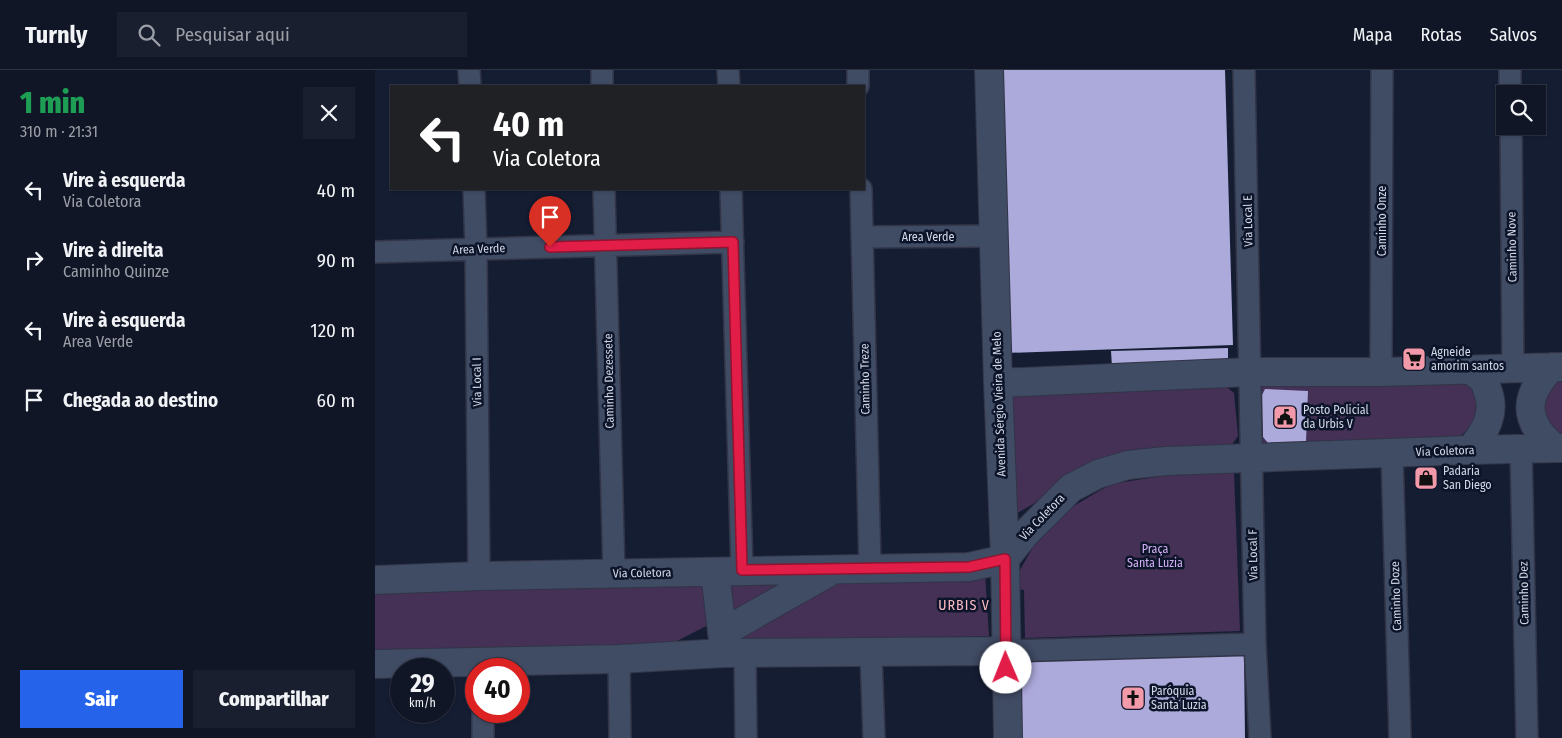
<!DOCTYPE html>
<html lang="pt">
<meta charset="utf-8">
<style>
:root{--surface:#101626;--page:#191f2e;--text:#f1f3f6;--muted:#9c9fa7;--line:#303543;--accent:#2563eb}
body{margin:0;font-family:"Fira Sans Condensed",sans-serif;background:var(--page);color:var(--text);height:100vh;display:flex;flex-direction:column;font-size:19px;white-space:nowrap}
*{box-sizing:border-box;margin:0}
p{font-size:16px;color:var(--muted)}
.icon{flex:none;width:28px;height:28px;fill:none;stroke:currentColor;stroke-width:2;stroke-linecap:round;stroke-linejoin:round}
.map{position:relative;flex:1;overflow:hidden}
.sheet{display:flex;flex-direction:column;background:var(--surface);width:375px}
.sheet>*{flex:none}
.top-card{position:absolute;left:15px;top:15px;width:475px;height:105px;border-radius:0px;box-shadow:0 1px 4px #0004,0 0 0 1px var(--line);background:#202124;color:#fff;overflow:hidden}
.buttons{position:absolute;left:1121px;top:15px;display:grid;gap:10px}
.buttons a{display:grid;place-items:center;width:50px;height:50px;border-radius:0px;background:var(--surface);box-shadow:0 1px 4px #0004,0 0 0 1px var(--line);font-size:25px}
.speed{position:absolute;left:15px;top:588px;display:flex;gap:10px;font-size:25px;font-weight:700;text-align:center}
.speed>*{display:grid;place-content:center;width:65px;height:65px;border-radius:50%;background:var(--surface);box-shadow:0 1px 4px #0004,0 0 0 1px var(--line);line-height:1}
.speed small{font-size:12px;font-weight:400}
.speed .limit{border:8px solid #d22;background:#fff;color:#111}
.pin{position:absolute;display:grid;place-items:center;width:42px;height:42px;color:#fff;margin:-51px -21px;border-radius:50% 50% 50% 0;rotate:-45deg;box-shadow:0 0 5px #0007}
.pin .icon{rotate:45deg}
.me{position:absolute;width:55px;margin:-28px;rotate:359deg;stroke-linejoin:round;filter:drop-shadow(0 0 4px #0008)}
.turn{display:flex;align-items:center;gap:18px;height:105px;padding:0 20px;font-size:22px}
.turn .icon{width:65px;height:65px;stroke-width:2.5}
.turn b{display:block;font-size:35px;line-height:42px}
.round{display:grid;place-items:center;flex:none;width:52px;height:52px;border-radius:0px;background:var(--page)}
.overview{display:flex;align-items:center;justify-content:space-between;height:85px;padding:0 20px}
h1{font-size:30px;font-weight:800;line-height:38px;color:#1e9e55}
.cta{display:flex;gap:10px;margin-top:auto;padding:10px 20px}
.cta a{flex:1;height:58px;border-radius:0px;background:var(--accent);color:#fff;font-size:20px;font-weight:800;line-height:58px;text-align:center}
.cta a+a{background:var(--page);color:var(--text)}
ul{padding:0;list-style:none}
li{display:flex;align-items:center;gap:15px;height:70px;padding:0 20px}
li div{flex:1}
li b{display:block;font-size:19px}
li em{font-style:normal}
header{display:flex;align-items:center;gap:30px;box-sizing:border-box;height:70px;padding:0 25px;background:var(--surface);border-bottom:1px solid var(--line)}
header strong{font-size:24px}
nav{display:flex;gap:28px;margin-inline-start:auto;font-size:18px}
.search{width:350px;height:45px;background:var(--page);display:flex;align-items:center;gap:12px;box-sizing:border-box;padding:0 18px;border-radius:0px;color:var(--muted);font-size:19px}
main{display:flex;flex:1;min-height:0}
.map>svg:first-child{display:block}
</style>
<header>
<strong>Turnly</strong>
<div class="search"><svg class="icon" aria-label="search" viewBox="0 0 24 24"><circle cx="10" cy="10" r="6"/><path d="M15 15l6 6"/></svg>Pesquisar aqui</div>
<nav><a>Mapa</a><a>Rotas</a><a>Salvos</a></nav>
</header>
<main>
<section class="sheet">
<div class="overview"><div><h1>1 min</h1><p>310 m · 21:31</p></div><a class="round"><svg class="icon" aria-label="close" viewBox="0 0 24 24"><path d="M6 6l12 12M18 6L6 18"/></svg></a></div>
<ul>
<li><svg class="icon" aria-label="left" viewBox="0 0 24 24"><path d="M17 20v-9H6M10 6l-5 5 5 5"/></svg><div><b>Vire à esquerda</b><p>Via Coletora</p></div><em>40 m</em></li>
<li><svg class="icon" aria-label="right" viewBox="0 0 24 24"><path d="M7 20v-9h11M14 6l5 5-5 5"/></svg><div><b>Vire à direita</b><p>Caminho Quinze</p></div><em>90 m</em></li>
<li><svg class="icon" aria-label="left" viewBox="0 0 24 24"><path d="M17 20v-9H6M10 6l-5 5 5 5"/></svg><div><b>Vire à esquerda</b><p>Area Verde</p></div><em>120 m</em></li>
<li><svg class="icon" aria-label="arrive" viewBox="0 0 24 24"><path d="M6 21V4h12l-3 4 3 4H6"/></svg><div><b>Chegada ao destino</b></div><em>60 m</em></li>
</ul>
<div class="cta"><a>Sair</a><a>Compartilhar</a></div>
</section>
<div class="map">
<svg width="1187" height="668" viewBox="0 0 1187 668">
<rect width="100%" height="100%" fill="#151d33"/>
<path fill="#443155" d="M1187 303V371L1165 352 1173 311Z
M1088 309C1113 328 1104 349 1084 368L888 376 882 368 886 312Z
M848 314 859 323 863 366 856 376 758 381 721 390 694 405 658 434 644 442H634L633 322Z
M859 402 865 561 650 568 649 520 641 519 645 500 658 477 697 437 736 414 807 403Z
M610 503 614 566 357 571 466 511Z
M425 508 300 572 269 575 0 585V519Z"/>
<path fill="#aca9db" d="M625 0H850L858 275 631 283Z
M853 278V294L737 297 736 281Z
M890 319 933 321 931 372 893 373 888 367 886 327Z
M869 582 870 668H647L645 589Z"/>
<g fill="none" stroke-linecap="round" stroke-linejoin="round">
<g stroke="#313547" stroke-width="24">
<path id="street" d="M94 0 95 16
M227 0V16
M353 0 354 16
M483 0V16
M869 0 880 574 885 668
M1135 0V24
M1136 56 1138 297
M99 119 101 179 104 506
M229 119 239 504
M356 119 367 500
M486 119 495 498
M487 167 619 166
M0 182 358 172
M1006 302 1007 0
M1146 379 1152 668
M1017 383 1025 668
M631 581 880 574
M370 583 371 668
M496 583 499 668
M244 589 245 668
M108 641V668"/>
</g>
<g stroke="#313547" stroke-width="30">
<path id="secondary" d="M614 0 623 313 630 489 633 668
M1177 297C1159 315 1147 336 1163 360 1167 367 1174 372 1179 378
M1094 299C1098 302 1103 305 1107 309 1110 311 1111 315 1112 319 1122 343 1110 362 1095 380
M623 313 876 302H1006L1187 297
M340 502 349 579
M0 510 104 506 594 497 630 489 650 464 696 418 723 404 753 395 791 391 1095 380 1187 378
M347 563 456 501
M0 594 244 589 349 583 631 581"/>
</g>
<use href="#street" stroke="#404b64" stroke-width="21"/>
<use href="#secondary" stroke="#404b64" stroke-width="28"/>
</g>
<g fill="none" stroke-linecap="round" stroke-linejoin="round">
<g stroke="#92132f" stroke-width="12">
<path id="route" d="M175 177 358 172 367 500 594 497 630 489 631 598"/>
</g>
<use href="#route" stroke="#e11d48" stroke-width="9"/>
</g>
<defs>
<g id="supermarket-square" transform="scale(1.25)"><rect x="-9" y="-9" width="18" height="18" rx="4" fill="#f39aaa" stroke="#0c1429"/><path d="M-6-5.5h2.5l.6 2H6L4.5 2H-2.5L-4.4-4H-6ZM-1.5 3.2a1.3 1.3 0 1 0 .1 0ZM3 3.2a1.3 1.3 0 1 0 .1 0Z" fill="#111"/></g>
<g id="civic-square" transform="scale(1.25)"><rect x="-9" y="-9" width="18" height="18" rx="4" fill="#f39aaa" stroke="#0c1429"/><path d="M-.6-6.5H3V-4.5H.6V-3L4-1V1h2V6H-6V1h2V-1L-.6-3ZM-1.2 2.5V6h2.4V2.5Z" fill="#111"/></g>
<g id="shop-square" transform="scale(1.25)"><rect x="-9" y="-9" width="18" height="18" rx="4" fill="#f39aaa" stroke="#0c1429"/><path d="M-5-2.5h2.3a2.7 3.5 0 0 1 5.4 0H5L5.5 6h-11ZM-1.5-2.5h3a1.5 2.3 0 0 0-3 0Z" fill="#111"/></g>
<g id="church-square" transform="scale(1.25)"><rect x="-9" y="-9" width="18" height="18" rx="4" fill="#f39aaa" stroke="#0c1429"/><path d="M-1.2-6h2.4v3.5h3.3v2.4h-3.3V6h-2.4V-.1h-3.3v-2.4h3.3Z" fill="#111"/></g>
</defs>
<g fill-rule="evenodd">
<use href="#supermarket-square" x="1039" y="289"/>
<use href="#civic-square" x="910" y="347"/>
<use href="#shop-square" x="1051" y="408"/>
<use href="#church-square" x="758" y="628"/>
</g>
<g text-anchor="middle" dominant-baseline="central" stroke-width="5" stroke-linejoin="round" paint-order="stroke">
<g font-size="12" fill="#d2d8e8" stroke="#0c1429">
<text transform="translate(873 151) rotate(-91)">Via Local E</text>
<text transform="translate(1007 151) rotate(-90)">Caminho Onze</text>
<text x="553" y="167">Area Verde</text>
<text transform="translate(1137 177) rotate(-91)">Caminho Nove</text>
<text transform="translate(104 179) rotate(-2)">Area Verde</text>
<text transform="translate(490 309) rotate(-91)">Caminho Treze</text>
<text transform="translate(234 311) rotate(-91)">Caminho Dezessete</text>
<text transform="translate(102 312) rotate(-91)">Via Local I</text>
<text transform="translate(624 334) rotate(-92)">Avenida Sérgio Vieira de Melo</text>
<text transform="translate(1070 381) rotate(-2)">Via Coletora</text>
<text transform="translate(667 447) rotate(-46)">Via Coletora</text>
<text transform="translate(878 485) rotate(-91)">Via Local F</text>
<text transform="translate(267 503) rotate(-1)">Via Coletora</text>
<text transform="translate(1149 523) rotate(-91)">Caminho Dez</text>
<text transform="translate(1021 526) rotate(-92)">Caminho Doze</text>
</g>
<g font-size="12" fill="#d2d8e8" stroke="#0c1429" text-anchor="start">
<text x="1056" y="282">Agneide<tspan x="1056" dy="14">amorim santos</tspan></text>
<text x="928" y="340">Posto Policial<tspan x="928" dy="14">da Urbis V</tspan></text>
<text x="1068" y="401">Padaria<tspan x="1068" dy="14">San Diego</tspan></text>
<text x="776" y="621">Paróquia<tspan x="776" dy="14">Santa Luzia</tspan></text>
</g>
<g font-size="12" fill="#d3b0f5" stroke="#0c1429">
<text x="780" y="479">Praça<tspan x="780" dy="14">Santa Luzia</tspan></text>
</g>
<g font-size="14" letter-spacing="1" fill="#fcb8c3" stroke="#0c1429">
<text x="589" y="535">URBIS V</text>
</g>
</g>
</svg>
<div class="buttons">
<a><svg class="icon" aria-label="search" viewBox="0 0 24 24"><circle cx="10" cy="10" r="6"/><path d="M15 15l6 6"/></svg></a>
</div>
<div class="speed"><div>29<small>km/h</small></div><div class="limit">40</div></div>
<div class="pin" style="left:175px;top:177px;background:#d93025"><svg class="icon" aria-label="arrive" viewBox="0 0 24 24"><path d="M6 21V4h12l-3 4 3 4H6"/></svg></div>
<svg class="me" style="left:631px;top:598px" viewBox="-20 -20 40 40"><circle r="19" fill="#fff"/><path d="M0-13L10 11 0 6-10 11z" fill="#e11d48"/></svg>
<div class="top-card">
<div class="turn"><svg class="icon" aria-label="left" viewBox="0 0 24 24"><path d="M17 20v-9H6M10 6l-5 5 5 5"/></svg><div><b>40 m</b>Via Coletora</div></div>
</div>
</div>
</main>
